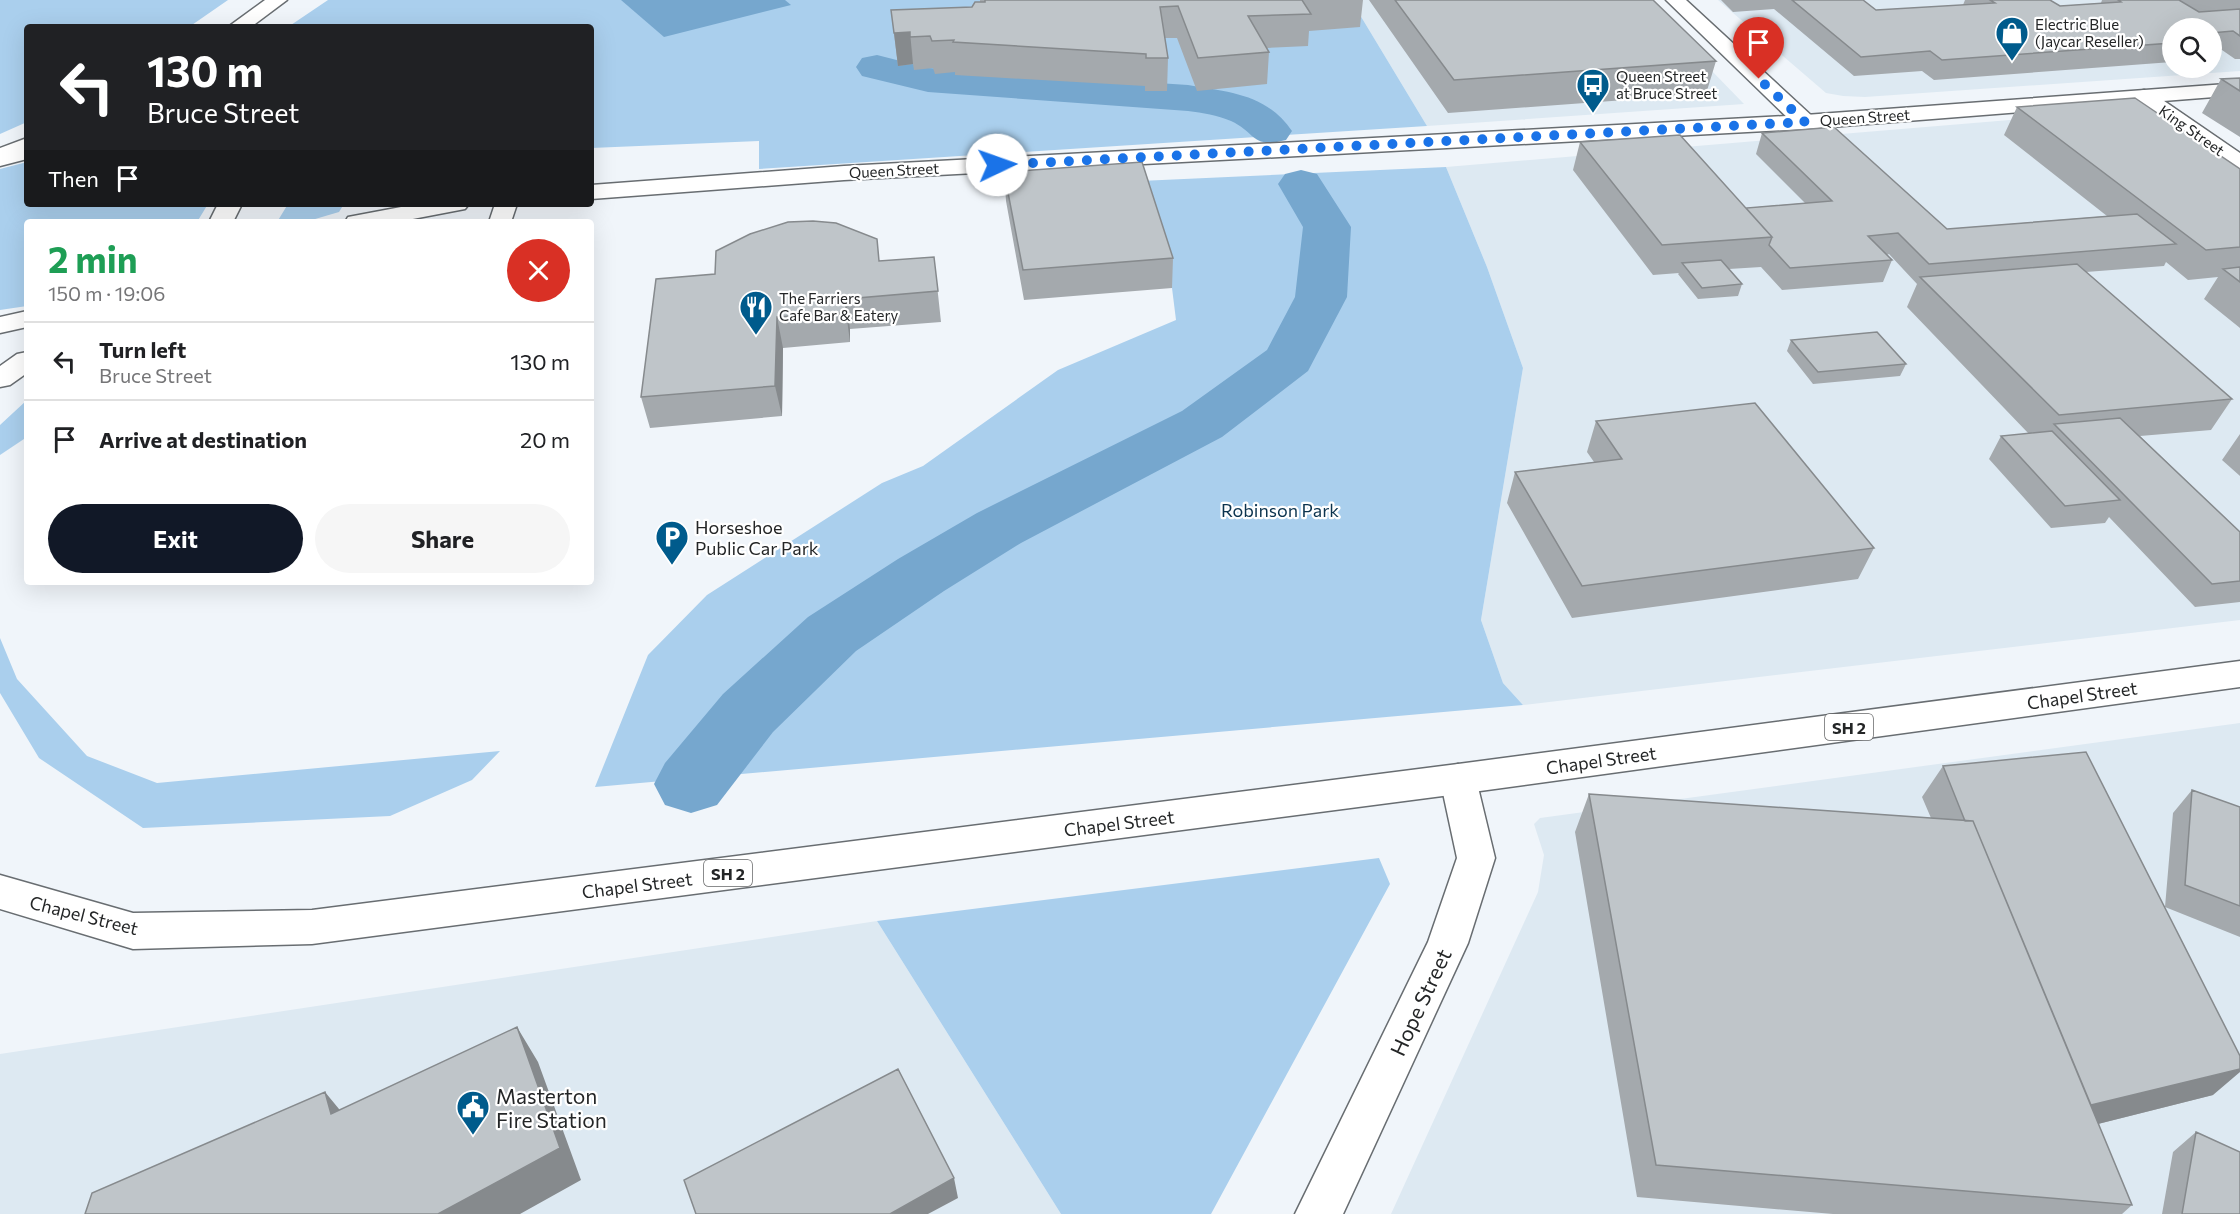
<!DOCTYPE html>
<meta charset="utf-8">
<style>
:root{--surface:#fff;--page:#f6f6f6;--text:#202124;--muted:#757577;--line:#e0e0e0;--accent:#111827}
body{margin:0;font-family:Commissioner,sans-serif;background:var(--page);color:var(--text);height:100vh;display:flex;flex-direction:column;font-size:22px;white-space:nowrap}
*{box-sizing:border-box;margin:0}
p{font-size:20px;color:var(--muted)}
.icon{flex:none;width:33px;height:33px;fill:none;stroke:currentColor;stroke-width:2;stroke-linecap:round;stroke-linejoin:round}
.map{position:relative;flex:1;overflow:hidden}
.details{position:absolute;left:24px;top:219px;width:570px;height:366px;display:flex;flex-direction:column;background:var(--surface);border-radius:6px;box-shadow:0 6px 24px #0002}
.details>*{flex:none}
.top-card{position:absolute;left:24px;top:24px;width:570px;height:183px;border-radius:6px;box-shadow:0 6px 24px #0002;background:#202124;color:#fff;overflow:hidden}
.tools{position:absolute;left:2162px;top:18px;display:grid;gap:12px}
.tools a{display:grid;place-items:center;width:60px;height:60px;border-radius:50%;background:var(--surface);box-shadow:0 6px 24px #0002;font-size:30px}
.pin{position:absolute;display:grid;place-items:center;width:51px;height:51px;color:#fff;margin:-62px -26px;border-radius:50% 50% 50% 0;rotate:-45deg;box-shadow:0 0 6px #0007}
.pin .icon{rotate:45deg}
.me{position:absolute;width:66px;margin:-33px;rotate:87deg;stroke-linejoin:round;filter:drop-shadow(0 0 4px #0008)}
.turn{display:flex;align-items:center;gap:21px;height:126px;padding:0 24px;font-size:27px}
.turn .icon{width:78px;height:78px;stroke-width:2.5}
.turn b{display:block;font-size:42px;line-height:51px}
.then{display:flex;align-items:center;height:57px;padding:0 24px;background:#0003;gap:12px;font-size:22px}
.round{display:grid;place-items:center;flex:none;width:63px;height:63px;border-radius:32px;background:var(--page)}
.head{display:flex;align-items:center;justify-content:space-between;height:102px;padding:0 24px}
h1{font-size:36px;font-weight:700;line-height:45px;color:#1e9e55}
.button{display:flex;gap:12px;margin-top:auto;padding:12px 24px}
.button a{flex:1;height:69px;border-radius:36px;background:var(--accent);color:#fff;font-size:24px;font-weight:700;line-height:69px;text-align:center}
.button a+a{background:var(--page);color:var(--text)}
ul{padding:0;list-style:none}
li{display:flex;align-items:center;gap:18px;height:78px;padding:0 24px;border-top:2px solid var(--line)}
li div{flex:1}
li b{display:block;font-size:22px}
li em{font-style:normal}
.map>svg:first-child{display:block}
</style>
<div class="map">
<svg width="2240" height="1214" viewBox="0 0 2240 1214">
<rect width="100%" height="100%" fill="#f0f5fa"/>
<path fill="#dde9f2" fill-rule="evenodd" d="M1351 0H1643L1744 104 1427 126Z
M1718 0H2240V71L1865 97 1843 96 1826 93ZM2172 28H2211V68H2172Z
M2105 112 2240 194V620L1523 705 1503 683 1481 620 1523 368 1487 267 1446 167Z
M2240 723V1214H1391L1538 892 1544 855 1534 824 1540 818Z
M877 921 1061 1214H0V1054Z"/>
<path fill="#aacfed" d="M0 0H228L189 27H27V122L0 134Z
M328 0H1351L1427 126 759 169V141L591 148V27H288Z
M27 162V204H208L197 222H27V306L0 310V169Z
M1446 167 1487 267 1523 368 1481 620 1503 683 1523 705 595 787 648 655 707 595 882 483 923 466 1058 370 1176 320 1172 288 1140 181Z
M288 204H344L339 212 305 222H277Z
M27 400V437L0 455V425Z
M0 638 17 679 87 756 157 783 500 751 472 780 390 816 143 828 39 758 0 693Z
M1379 858 1390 884 1211 1214H1061L877 921Z"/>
<path fill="#76a7ce" d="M621 0H785L791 5 664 37Z"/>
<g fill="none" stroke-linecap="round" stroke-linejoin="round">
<path fill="#76a7ce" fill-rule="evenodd" d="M877 55 928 68 1188 85C1229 92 1267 94 1292 131L1286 140C1251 149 1257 133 1231 121 1217 115 1203 113 1188 111L928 92 862 76 856 67 862 58Z
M1301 170 1317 174 1351 227 1347 297 1308 371 1222 437 1021 543 944 591 856 651 773 732 717 805 691 813 665 805 654 784 665 763 723 694 808 617 898 559 977 513 1182 411 1267 350 1295 297 1303 227 1278 184 1285 174Z"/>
<g stroke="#686d71" stroke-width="3">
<path id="lane" d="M495 204H517L511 222H489Z"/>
</g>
<g stroke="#686d71" stroke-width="3">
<path id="street" d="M1666 0H1686L1813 117 1816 122 1813 127 1805 129 1797 127Z
M2144 90 2151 92 2240 153V170L2232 168 2137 100 2133 96 2137 92Z
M1458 764 1471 769 1476 779 1495 858 1468 943 1343 1214H1295L1428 942 1457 858 1440 779 1445 769Z"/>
</g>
<g stroke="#686d71" stroke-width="3">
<path id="secondary" d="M265 0H287L251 27H228Z
M2240 83V95L1805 129 844 180 591 199V185L844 166 1805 115Z
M27 138V153L0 163V148Z
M417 204H469L465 209 397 222H345L348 217Z"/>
</g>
<g stroke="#686d71" stroke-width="3">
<path id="highway" d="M27 145V159L0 166V152Z
M218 204H242L233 222H209Z
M27 311V327L0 333V317Z
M27 352V373L10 385 0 387V366L17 354Z
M2240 661V687L1458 794 312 944 133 949 0 909V875L133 913 312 910 1458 764Z"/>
</g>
<use href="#lane" fill="#fff" fill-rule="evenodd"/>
<use href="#street" fill="#fff" fill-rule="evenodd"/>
<use href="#secondary" fill="#fff" fill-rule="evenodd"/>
<use href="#highway" fill="#fff" fill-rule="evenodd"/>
</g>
<path fill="#a4a9ad" d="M980 0H1363L1360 27 1309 31 1308 46 1267 48 1269 52 1267 84 1197 91 1177 38H1165L1168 58 1167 91H1145V86L955 75V72L935 74 933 68 914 70 913 64 898 66 891 10 972 7 980 2Z
M1369 0H1653L1716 61 1706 94 1448 113Z
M1721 0H1863L1876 10 1963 5 1965 0H2050L2060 6 2101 3 2102 0H2240V59H2235L2222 50 2211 51V28H2172V62L1934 80 1922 71 1854 76 1774 9 1733 12Z
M2240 78V137L2202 113 2221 79Z
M2017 107 2240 169V328L2204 299 2218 277 2188 280 2166 262 2164 266 2086 272 2232 399 2211 430 2140 436 2240 532V602L2195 607 2109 517 2105 523 2051 528 1989 459 2001 436 2029 434 1907 307 1917 284 1889 254 1887 255 1892 260 1883 282 1782 290 1761 267 1729 269 1742 284 1738 296 1698 299 1678 274 1679 273 1653 275 1573 170 1580 142 1746 208 1805 203 1756 154 1762 133 1947 229 2107 216 2004 135Z
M1004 172 1173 258 1172 288 1024 300 1006 201Z
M934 257 941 322 850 329V342L783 348 782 416 650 428 641 397 656 279Z
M1791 340 1906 364 1900 376 1813 384 1787 351Z
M1596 421 1874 548 1858 579 1572 618 1507 503 1515 472 1594 462 1587 452Z
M2240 434V476L2222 460Z
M1943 766 2213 1095 2098 1124 2132 1205 2122 1214H1833L1637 1197 1575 832 1589 794 1931 818 1922 797Z
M2192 790 2240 807V937L2165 907 2173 813Z
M2196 1132 2240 1214H2162L2173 1152Z"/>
<path fill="#868a8d" d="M910 32 913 64 898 66 894 33Z
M846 299 850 329V342L846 312Z
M777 317 783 348 782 416 775 386Z
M517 1027 538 1062 581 1180 520 1214H438Z
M2240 1069V1072L2213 1095 2054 1135 2082 1107Z
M325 1092 353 1126 331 1114Z
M954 1178 958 1198 928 1214H890Z"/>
<path fill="#bfc5c9" stroke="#868a8d" stroke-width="1.5" d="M985 0H1302L1311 14 1248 16 1269 52 1198 58 1178 6 1160 7 1168 58H1146V54L953 42 954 40 932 41 930 36 910 37V32L894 33 891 10 972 7 975 2H985Z
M1395 0H1653L1716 61 1454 80Z
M1792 0H1863L1876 10 1995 3 1990 0H2050L2060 6 2121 2 2118 0H2179L2199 12 2240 9V36L2233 31 2211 33V28H2172V43L1942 60 1930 51 1861 57Z
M2240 78V91L2221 79Z
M2135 98 2240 169V247L2206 250 2017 107Z
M1834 127 1947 229 2137 214 2176 244 1929 264 1898 233 1868 236 1892 260 1790 268 1769 245 1772 237 1746 208 1832 201 1762 133Z
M1680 135 1772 237 1662 245 1580 142Z
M1142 162 1173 258 1023 270 1004 172Z
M813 221 836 223 877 239 879 261 934 257 938 291 846 299V312L777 317 775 386 641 397 656 279 715 274 716 251 750 234 788 222Z
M1721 260 1742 284 1702 288 1682 263Z
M2077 264 2232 399 2059 415 1920 277Z
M2240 267V282L2223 269Z
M1877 332 1906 364 1818 372 1791 340Z
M1755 403 1874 548 1582 586 1515 472 1622 459 1596 421Z
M2120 418 2240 532V581L2212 584 2054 424Z
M2052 431 2120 500 2065 506 2001 436Z
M2086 752 2240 1056V1069L2091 1105 1973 821H1965L1943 766Z
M2192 790 2240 807V906L2185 885Z
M1589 794 1973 821 2132 1205 1656 1165Z
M517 1027 560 1148 438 1214H85L92 1193 325 1092 331 1114Z
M898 1069 954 1178 890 1214H696L684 1180Z
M2196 1132 2240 1152V1214H2182Z"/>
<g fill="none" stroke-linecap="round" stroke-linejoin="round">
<path stroke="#1a73e8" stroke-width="10" stroke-dasharray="0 18" d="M997 165 1805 122 1759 79"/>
</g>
<defs>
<g id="shop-pin" transform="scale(1.725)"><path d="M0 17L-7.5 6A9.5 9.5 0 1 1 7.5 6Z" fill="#005b8c" stroke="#fff"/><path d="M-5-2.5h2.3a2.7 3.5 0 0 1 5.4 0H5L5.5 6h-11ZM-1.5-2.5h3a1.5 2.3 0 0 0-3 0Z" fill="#fff"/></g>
<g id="bus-pin" transform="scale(1.725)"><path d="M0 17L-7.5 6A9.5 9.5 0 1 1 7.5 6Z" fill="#005b8c" stroke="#fff"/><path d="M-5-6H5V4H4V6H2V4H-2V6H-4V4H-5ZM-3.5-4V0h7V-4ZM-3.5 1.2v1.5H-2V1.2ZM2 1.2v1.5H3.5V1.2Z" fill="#fff"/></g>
<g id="restaurant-pin" transform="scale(1.725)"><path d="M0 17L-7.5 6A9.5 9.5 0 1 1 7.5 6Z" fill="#005b8c" stroke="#fff"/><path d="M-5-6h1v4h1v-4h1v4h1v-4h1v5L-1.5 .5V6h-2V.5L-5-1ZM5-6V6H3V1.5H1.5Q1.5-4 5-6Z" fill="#fff"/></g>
<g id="parking-pin" transform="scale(1.725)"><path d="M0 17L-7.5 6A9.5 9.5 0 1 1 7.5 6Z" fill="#005b8c" stroke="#fff"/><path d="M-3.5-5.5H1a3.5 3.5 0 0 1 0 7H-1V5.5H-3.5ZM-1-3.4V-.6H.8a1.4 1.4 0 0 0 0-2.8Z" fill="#fff"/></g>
<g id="civic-pin" transform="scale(1.725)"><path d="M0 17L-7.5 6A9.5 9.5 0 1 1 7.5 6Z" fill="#005b8c" stroke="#fff"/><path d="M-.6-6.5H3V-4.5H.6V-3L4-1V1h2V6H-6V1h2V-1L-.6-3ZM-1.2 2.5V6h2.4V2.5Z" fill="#fff"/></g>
</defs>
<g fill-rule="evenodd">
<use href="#shop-pin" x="2012" y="33"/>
<use href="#bus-pin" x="1593" y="85"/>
<use href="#restaurant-pin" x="756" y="307"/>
<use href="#parking-pin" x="672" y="537"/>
<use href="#civic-pin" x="473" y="1107"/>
</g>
<g text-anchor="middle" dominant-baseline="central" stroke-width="4.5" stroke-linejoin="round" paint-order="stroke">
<g font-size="15" fill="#242627" stroke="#fff" text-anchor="start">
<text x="2035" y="24">Electric Blue<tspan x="2035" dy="17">(Jaycar Reseller)</tspan></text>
<text x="1616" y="76">Queen Street<tspan x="1616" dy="17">at Bruce Street</tspan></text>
<text x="779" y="298">The Farriers<tspan x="779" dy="17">Cafe Bar &amp; Eatery</tspan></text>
</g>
<g font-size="15" fill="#242627" stroke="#fff">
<text transform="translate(1865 117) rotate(-4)">Queen Street</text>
<text transform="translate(2192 130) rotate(35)">King Street</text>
<text transform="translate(894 170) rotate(-3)">Queen Street</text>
</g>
<g fill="#fff" stroke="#666768" stroke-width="1.5">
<rect x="1825" y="714" width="48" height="26" rx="4.5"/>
<rect x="704" y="860" width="48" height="26" rx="4.5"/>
</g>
<g font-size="16" font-weight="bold" fill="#242627">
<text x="1849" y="727">SH 2</text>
<text x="728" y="873">SH 2</text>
</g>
<g font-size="18" fill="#0b334e" stroke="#fff">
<text x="1280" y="510">Robinson Park</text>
</g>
<g font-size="18" fill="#242627" stroke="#fff" text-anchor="start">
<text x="695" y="527">Horseshoe<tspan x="695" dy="21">Public Car Park</tspan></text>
</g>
<g font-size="18" fill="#242627" stroke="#fff">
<text transform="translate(2082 695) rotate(-8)">Chapel Street</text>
<text transform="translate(1601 760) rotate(-8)">Chapel Street</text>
<text transform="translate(1119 823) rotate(-7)">Chapel Street</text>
<text transform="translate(637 885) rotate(-7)">Chapel Street</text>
<text transform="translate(84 915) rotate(14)">Chapel Street</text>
</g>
<g font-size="21" fill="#242627" stroke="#fff">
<text transform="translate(1420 1002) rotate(-65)">Hope Street</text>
</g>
<g font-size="21" fill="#242627" stroke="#fff" text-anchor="start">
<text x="496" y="1095">Masterton<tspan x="496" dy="24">Fire Station</tspan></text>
</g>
</g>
</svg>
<div class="tools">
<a><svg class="icon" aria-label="search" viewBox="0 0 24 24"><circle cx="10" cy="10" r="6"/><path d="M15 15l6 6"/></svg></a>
</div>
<div class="pin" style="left:1759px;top:79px;background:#d93025"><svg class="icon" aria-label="arrive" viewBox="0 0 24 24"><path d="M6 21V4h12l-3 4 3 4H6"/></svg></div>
<svg class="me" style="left:997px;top:165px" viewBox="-20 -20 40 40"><circle r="19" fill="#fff"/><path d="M0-13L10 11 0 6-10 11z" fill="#1a73e8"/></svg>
<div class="top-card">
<div class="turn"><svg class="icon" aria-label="left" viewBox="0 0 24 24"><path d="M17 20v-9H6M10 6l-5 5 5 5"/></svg><div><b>130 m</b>Bruce Street</div></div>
<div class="then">Then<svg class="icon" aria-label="arrive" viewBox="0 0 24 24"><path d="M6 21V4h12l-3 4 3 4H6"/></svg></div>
</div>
<section class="details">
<div class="head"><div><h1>2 min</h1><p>150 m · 19:06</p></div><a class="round" style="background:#d93025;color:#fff"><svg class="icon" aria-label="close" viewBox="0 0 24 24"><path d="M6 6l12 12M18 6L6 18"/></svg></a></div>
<ul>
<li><svg class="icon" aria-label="left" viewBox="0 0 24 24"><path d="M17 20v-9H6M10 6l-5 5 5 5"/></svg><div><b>Turn left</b><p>Bruce Street</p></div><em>130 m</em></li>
<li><svg class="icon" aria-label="arrive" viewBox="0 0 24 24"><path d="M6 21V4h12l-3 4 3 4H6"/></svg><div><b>Arrive at destination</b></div><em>20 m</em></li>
</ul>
<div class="button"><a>Exit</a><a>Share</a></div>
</section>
</div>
